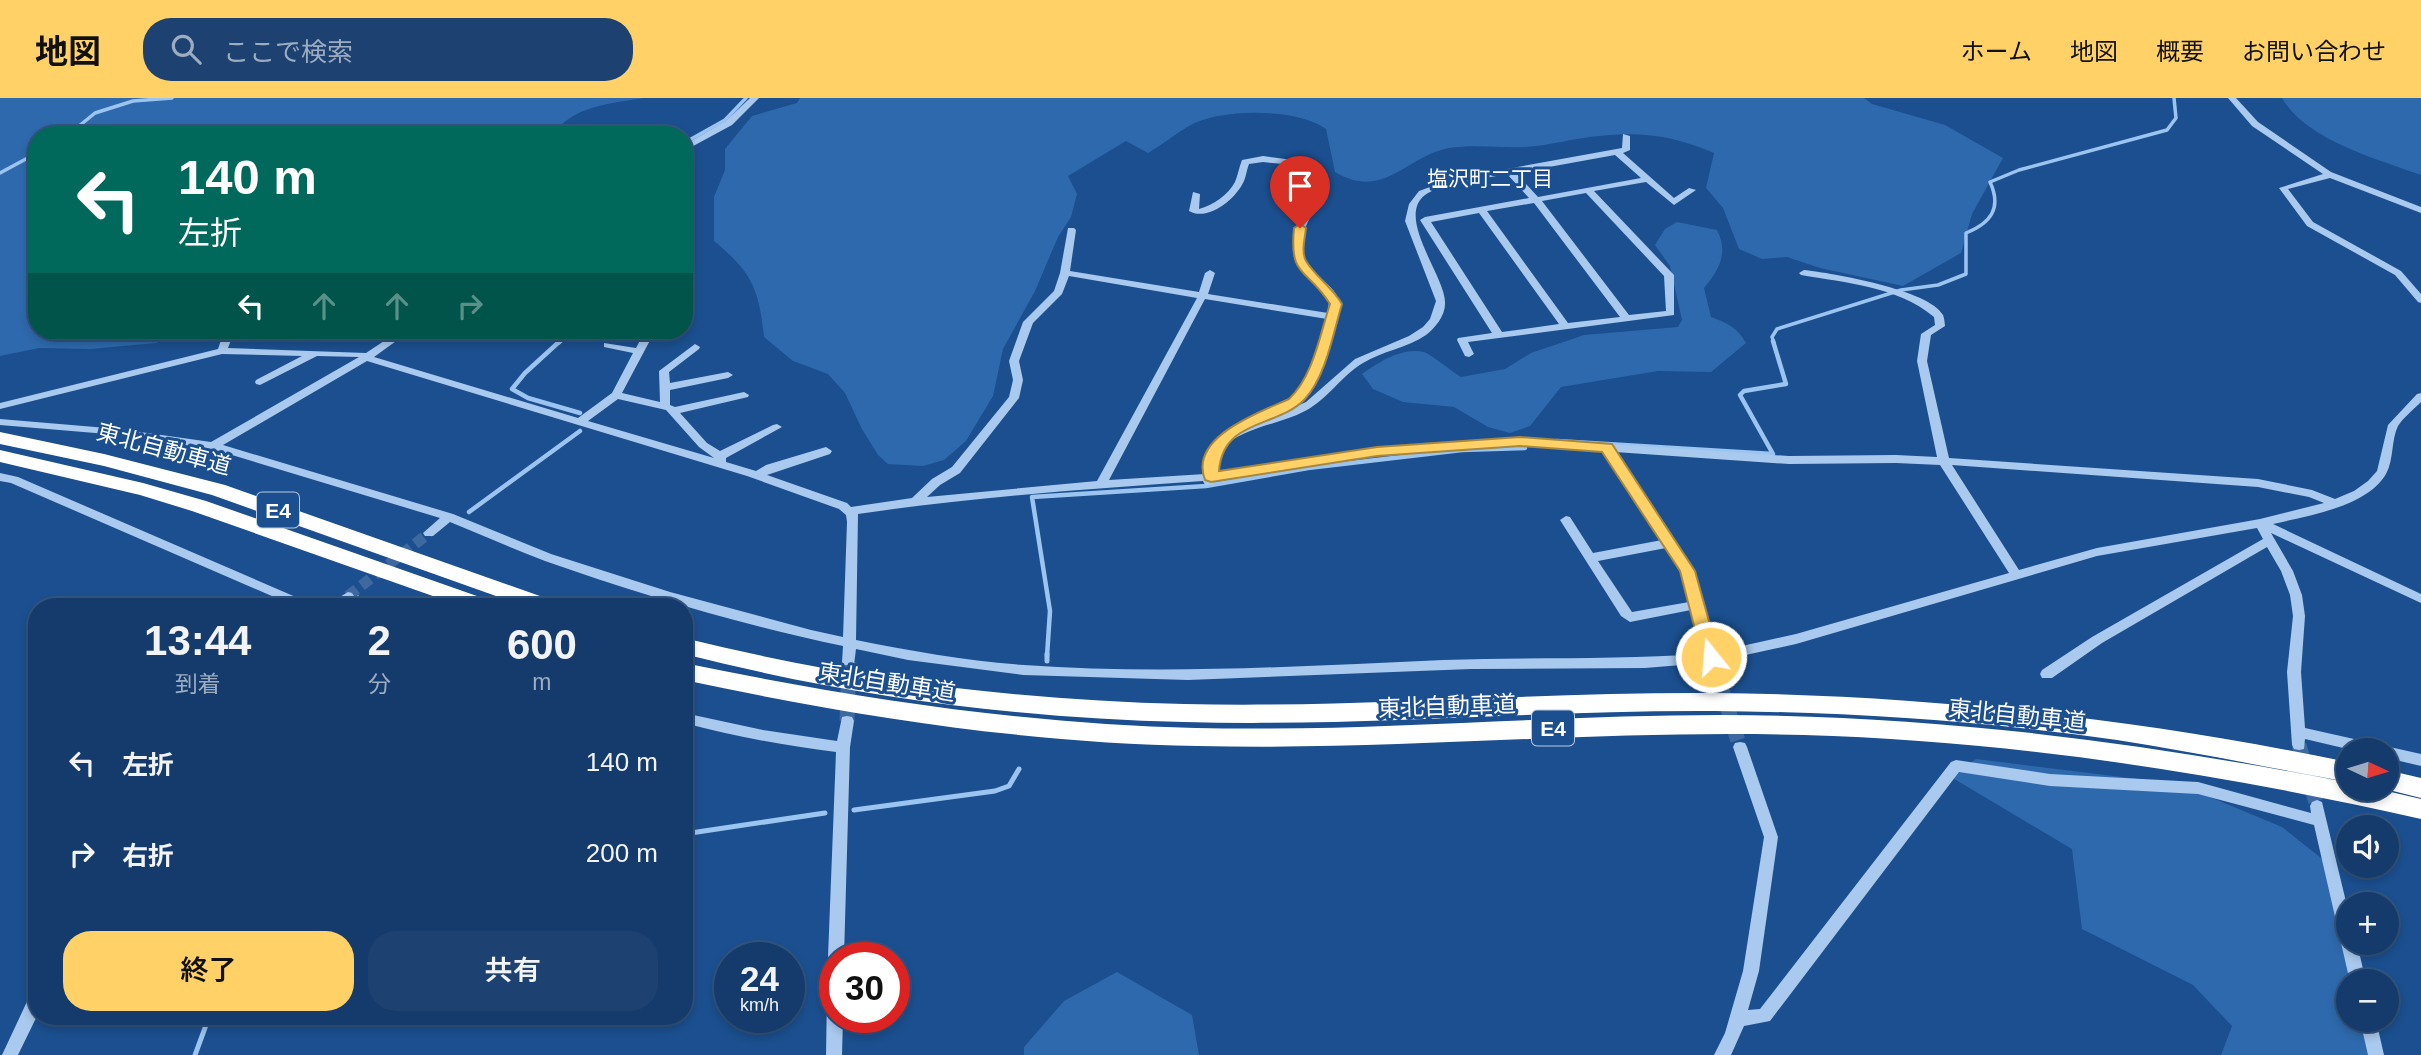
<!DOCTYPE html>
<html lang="ja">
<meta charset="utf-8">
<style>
:root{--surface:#143b6b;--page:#1d4271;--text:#f1f3f6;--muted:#9dadc1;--line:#33557e;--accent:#ffd166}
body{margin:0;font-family:Arial,"Noto Sans JP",sans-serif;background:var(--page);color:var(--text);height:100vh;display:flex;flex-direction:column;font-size:26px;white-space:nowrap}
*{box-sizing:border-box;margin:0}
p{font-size:23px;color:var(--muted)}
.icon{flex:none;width:38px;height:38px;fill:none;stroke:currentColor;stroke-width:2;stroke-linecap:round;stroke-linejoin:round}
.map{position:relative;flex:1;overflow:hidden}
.details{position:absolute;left:28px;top:500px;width:665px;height:427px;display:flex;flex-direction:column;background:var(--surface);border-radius:28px;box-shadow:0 4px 10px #0003,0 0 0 2px var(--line)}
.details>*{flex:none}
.banner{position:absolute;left:28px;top:28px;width:665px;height:214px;border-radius:28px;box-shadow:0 4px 10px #0003,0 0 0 2px var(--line);background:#00695c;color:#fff;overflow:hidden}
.needle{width:46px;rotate:94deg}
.buttons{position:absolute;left:2336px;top:640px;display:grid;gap:14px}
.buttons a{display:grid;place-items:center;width:63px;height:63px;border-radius:50%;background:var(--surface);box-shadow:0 4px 10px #0003,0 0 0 2px var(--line);font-size:35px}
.speed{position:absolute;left:714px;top:844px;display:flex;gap:14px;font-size:35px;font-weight:700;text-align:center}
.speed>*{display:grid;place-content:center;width:91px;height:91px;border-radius:50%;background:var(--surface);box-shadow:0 4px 10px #0003,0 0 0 2px var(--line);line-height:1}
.speed small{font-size:18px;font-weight:400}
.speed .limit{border:10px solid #d22;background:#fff;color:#111}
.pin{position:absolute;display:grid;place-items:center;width:60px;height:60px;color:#fff;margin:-72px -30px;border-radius:50% 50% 50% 0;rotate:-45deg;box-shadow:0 0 7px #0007}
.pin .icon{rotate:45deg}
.me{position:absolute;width:77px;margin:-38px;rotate:343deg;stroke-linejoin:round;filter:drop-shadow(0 0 5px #0008)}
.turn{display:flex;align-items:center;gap:24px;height:147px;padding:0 35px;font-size:32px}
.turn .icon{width:91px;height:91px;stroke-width:2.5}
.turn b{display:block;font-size:49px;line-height:60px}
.lanes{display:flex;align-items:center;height:66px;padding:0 35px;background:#0003;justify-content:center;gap:35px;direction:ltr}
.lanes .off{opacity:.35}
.eta{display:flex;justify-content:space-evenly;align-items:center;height:119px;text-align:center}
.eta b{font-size:42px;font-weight:600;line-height:49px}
.button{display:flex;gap:14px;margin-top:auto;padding:14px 35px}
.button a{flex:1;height:80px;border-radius:28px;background:var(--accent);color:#111;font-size:28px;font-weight:600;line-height:80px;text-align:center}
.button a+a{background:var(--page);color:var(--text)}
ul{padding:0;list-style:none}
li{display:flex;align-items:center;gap:21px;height:91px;padding:0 35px}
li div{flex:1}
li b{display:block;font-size:26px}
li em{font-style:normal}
header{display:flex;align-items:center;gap:42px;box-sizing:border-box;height:98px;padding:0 35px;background:var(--accent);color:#111}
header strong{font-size:33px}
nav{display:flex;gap:38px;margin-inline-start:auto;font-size:24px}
.search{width:490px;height:63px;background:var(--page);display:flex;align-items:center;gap:18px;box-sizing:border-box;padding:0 24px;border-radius:28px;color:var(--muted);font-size:26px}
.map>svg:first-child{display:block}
</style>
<header>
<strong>地図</strong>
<div class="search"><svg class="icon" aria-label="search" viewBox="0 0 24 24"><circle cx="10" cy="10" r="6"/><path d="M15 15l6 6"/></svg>ここで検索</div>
<nav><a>ホーム</a><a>地図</a><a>概要</a><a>お問い合わせ</a></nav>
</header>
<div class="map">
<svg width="2421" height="957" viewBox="0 0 2421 957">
<rect width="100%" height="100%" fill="#1b4f8f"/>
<path fill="#2e69ad" d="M0 0H644C613 5 571 8 553 37H37V233H182L156 245 90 251 39 250 0 258Z
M800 0H1864L1872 6 1945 27 2003 60 1972 116 1961 155 1903 188 1820 170 1787 159 1762 161 1739 151 1723 110 1706 90 1714 55C1674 38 1643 33 1599 38 1574 40 1549 48 1524 49 1500 50 1473 46 1449 50 1406 58 1384 103 1335 74L1326 31C1297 10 1220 10 1189 28 1175 36 1162 47 1148 55L1126 43 1068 78 1077 96 1071 119 1058 139 1035 193 1003 251 993 298 966 343 944 362 923 368 888 366 878 357 862 331 845 295 828 276 793 263 764 239C759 191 752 174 714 143V99L725 72V51L752 18 797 5Z
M2282 0H2421V77C2377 61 2306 42 2282 0Z
M1677 124 1717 132C1729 155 1719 172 1704 190L1711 219C1727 225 1737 229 1746 245L1711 274 1658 273 1561 289 1530 328 1510 335 1488 329 1454 309 1403 304 1373 291 1362 276C1379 264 1402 249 1424 254 1429 255 1454 275 1461 279L1505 271 1531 255 1584 237 1678 229 1682 222 1670 168 1655 147 1665 131Z
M1976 661 2179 686 2282 729 2335 771 2348 831V845L2361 884H2348V922H2369L2374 957H2221L2232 928 2193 887 2082 831 2072 751 1951 679Z
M1117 874 1192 917 1199 957H1024V949L1064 903Z"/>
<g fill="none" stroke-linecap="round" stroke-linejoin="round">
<path stroke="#9cc4f0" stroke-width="3.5" d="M68 37 95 15 133 3 172 0
M684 45 725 22 746 0
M0 75 37 55
M559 245 572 233
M1774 245 1772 239 1777 231 1901 192 1938 187 1966 176V135C1991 125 2002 110 1990 84L2019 72 2167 32 2176 20 2174 0"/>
<path stroke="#9cc4f0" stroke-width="4.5" d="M560 243 525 275 512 291 528 300 580 315
M1557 343 1773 356 1740 297 1744 293 1786 286 1773 243
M469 414 580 333
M347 509 357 499
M1047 558 1050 513 1032 399 1206 388 1308 370 1462 352 1525 350"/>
<path stroke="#9cc4f0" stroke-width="5" d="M1047 563V556
M854 712 995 693 1009 688 1019 671
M684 736 825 715
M195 957 209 919"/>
<path stroke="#3d69a0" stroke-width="11" stroke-dasharray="11 6" stroke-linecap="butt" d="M348 498 429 435"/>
<path stroke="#3d69a0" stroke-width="15" stroke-dasharray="15 7" stroke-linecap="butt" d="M1720 586 1740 649
M847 623 849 564
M2299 647 2317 708"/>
<path fill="#a9c9ee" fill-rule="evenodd" d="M750 0H759L732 27 684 53V47L726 23Z
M2228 0H2236L2258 24 2331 74 2421 109V115L2330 80 2288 91 2313 124 2401 173 2421 196V205L2418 204 2395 177 2307 128 2279 90 2323 76 2252 28Z
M1623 36 1630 38V52L1623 55 1674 100 1689 90 1696 92 1674 107 1646 84 1594 93 1674 177V217L1468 244 1474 256 1469 259 1465 258 1457 242 1458 240 1492 235 1420 122 1425 119 1529 100 1507 76C1488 80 1440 86 1425 97 1395 120 1447 180 1445 206 1445 218 1435 230 1426 237 1407 250 1382 253 1363 265 1341 278 1328 301 1305 313 1281 326 1249 328 1227 346 1218 353 1218 365 1216 375L1377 349 1520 340 1789 358 1896 357 1937 359 1917 263 1921 236 1935 227 1934 219C1897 188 1846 185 1801 177L1799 175 1804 172C1832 175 1930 192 1943 217 1944 219 1945 226 1945 228L1931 237 1927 263 1949 360 2258 381 2312 392 2335 401 2354 393 2368 383 2377 373 2388 327 2417 296 2421 295V304C2414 311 2403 320 2398 328 2391 342 2394 362 2386 376 2367 409 2307 418 2273 426L2421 496V505L2271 435 2293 473 2302 497 2305 518 2301 574 2305 630 2421 656V668L2387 660V653H2356L2305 641 2304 651 2299 652 2294 651 2292 647 2287 574 2293 518 2290 497 2281 473 2267 449 2102 545 2052 580H2042L2040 576 2042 572 2092 539 2263 441 2257 430 2097 458 1796 546 1718 563 1727 586 1725 590H1715L1706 565 1645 570 1471 571 1188 582 1023 577 908 562 856 551 854 567H844L842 564 843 548C742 527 642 497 545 463 513 451 482 437 450 424L433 438H425L423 435 440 420 212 351 119 337 0 327V321L119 331 211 344 359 259 317 258 260 287 256 286 255 284 256 282 302 258 222 256 0 311V305L218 251 221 242 217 233H227L231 242 228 250 366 255 399 233H410L374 259 578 320 612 295 633 255 604 249V245L636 250 645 233H655L622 295 660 304 659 273 695 246 700 249 699 251 669 274 670 285 728 274 733 277 728 280 670 292V307L675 309 744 294 749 297 748 299 680 315 707 345 720 353 773 327 777 326 782 329 726 360V364L756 373 766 367 826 349 832 353 830 356 767 377 847 405 851 409 912 400 932 381 952 369 1009 299 1013 282 1009 263 1023 224 1054 193 1060 175 1068 130H1074L1076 132 1070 173 1199 194 1205 175 1210 172 1215 175 1208 196 1328 215 1329 201C1321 190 1310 183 1301 173 1279 144 1308 118 1316 90L1302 68 1263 64 1249 66C1247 71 1246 78 1244 83 1236 101 1208 124 1189 113L1193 94 1200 96 1199 111C1213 107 1228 97 1235 84 1238 77 1239 69 1242 62L1263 58 1308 64 1324 90C1320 108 1305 122 1303 140 1297 181 1337 179 1340 208 1335 233 1319 285 1301 303 1293 311 1281 315 1272 319L1306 304 1355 261 1409 238 1423 229 1430 221 1436 203 1405 123 1409 106 1419 93 1452 81 1622 50ZM1615 57 1641 80 1538 99 1516 75ZM1586 95 1664 178 1666 213 1629 217 1542 103ZM1534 105 1620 219 1568 225 1487 113ZM1479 115 1559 226 1502 234 1431 124ZM1069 178 1197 200 1097 383 927 399 940 387 960 375 1019 300 1023 282 1019 263 1033 225 1062 196ZM1205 201 1327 221C1321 243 1309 286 1290 301 1276 312 1257 316 1240 324L1239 326 1242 329C1216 339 1209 348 1205 376L1109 382ZM367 263 747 378 839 411 846 417 847 424 843 539 811 532 670 494 551 456 453 416 223 347ZM618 301 666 312 699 349 714 360 588 323ZM1520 348 1603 353 1662 442 1593 455 1570 419 1566 418 1560 422 1621 518 1630 524 1691 512 1703 556C1616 562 1530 559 1443 562 1303 568 1163 577 1024 567 968 563 911 553 856 542L858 416C972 399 1088 391 1203 383L1205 387H1213L1215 383 1377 357ZM1615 354 1789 366 1896 365 1940 367 2009 475 1796 536 1715 554 1709 538 1694 473ZM1952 367 2258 389 2309 399 2324 405 2260 421 2097 450 2019 472ZM1666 450 1682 473 1689 504 1632 514 1598 463Z
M0 375 18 379 312 506 314 509H297L11 385 0 383Z
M348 494 352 495 354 498C347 508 338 509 326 509L328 506Z
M684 615 763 632 837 643 842 619 847 618 852 619 854 623 850 649 844 859H835V866L830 864 828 859 836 654C785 648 734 638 684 625Z
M1740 644 1745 645 1747 649 1778 739 1759 873 1748 912 1760 911 1951 664 1956 662 2050 676 2198 684 2311 715 2310 708 2312 704 2317 702 2322 704 2348 812V845H2357L2366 884H2350L2314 727 2198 696 2050 688 1959 674 1770 923 1744 928 1731 957H1714L1725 935 1743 873 1764 739 1733 649 1735 645Z
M835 889V919H843L842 957H826L827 896 829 891Z
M37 893V918L18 957H2L31 895Z
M2360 922H2376L2384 957H2368Z"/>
<path fill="#fff" fill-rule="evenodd" d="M0 334 104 356 225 387 557 504 560 509H527L212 397 104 368 0 346Z
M0 352 143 385 206 403 494 504 497 509H464L192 413 140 397 0 364Z
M684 540C849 581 1014 602 1184 606 1360 610 1537 594 1714 595 1927 597 2139 621 2348 664V684C2271 670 2194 654 2117 642 1983 623 1848 614 1714 613 1537 612 1360 629 1184 624 1014 620 848 598 684 556Z
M684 565C853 600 1024 626 1196 630 1372 634 1547 617 1722 617 1928 617 2132 643 2335 682L2348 685V691H2378L2421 701V721C2218 675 2012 643 1804 637 1602 631 1400 653 1198 648 1024 645 853 618 684 582Z
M2387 672 2421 680V700L2385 691Z"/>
</g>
<path fill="#ffd166" stroke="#a68842" stroke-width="2" d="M1300 126 1306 130C1305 140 1301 154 1306 163 1315 178 1333 190 1342 206 1333 236 1326 278 1305 301 1278 330 1223 320 1219 373L1377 349 1520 339 1612 346 1695 473 1719 559 1717 564H1705L1702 559 1680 473 1602 354 1520 348 1377 358 1211 384 1205 382C1188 339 1260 314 1289 301 1313 279 1320 236 1330 206 1307 169 1289 181 1294 130Z"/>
<g text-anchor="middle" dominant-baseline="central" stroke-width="6" stroke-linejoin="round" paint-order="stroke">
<g font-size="21" fill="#fff" stroke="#1b4f8f">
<text x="1490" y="80">塩沢町二丁目</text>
</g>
<g fill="#1b4f8f" stroke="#bbcadd" stroke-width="2">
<rect x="257" y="394.5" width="42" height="35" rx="5"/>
<rect x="1532" y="612.5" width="42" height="35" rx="5"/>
</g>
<g font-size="21" font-weight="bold" fill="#fff">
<text x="278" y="412">E4</text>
<text x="1553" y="630">E4</text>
</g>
<g font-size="23" fill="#fff" stroke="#1b4f8f">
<text transform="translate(164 351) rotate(15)">東北自動車道</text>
<text transform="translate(887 584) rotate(9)">東北自動車道</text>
<text transform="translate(1447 608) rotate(-2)">東北自動車道</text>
<text transform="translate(2017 617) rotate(6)">東北自動車道</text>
</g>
</g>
</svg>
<div class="buttons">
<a><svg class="needle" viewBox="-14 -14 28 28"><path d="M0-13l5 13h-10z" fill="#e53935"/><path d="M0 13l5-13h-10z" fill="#9dadc1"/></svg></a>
<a><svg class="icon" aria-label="sound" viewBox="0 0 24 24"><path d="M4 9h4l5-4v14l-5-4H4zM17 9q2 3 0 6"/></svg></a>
<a>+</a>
<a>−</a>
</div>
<div class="speed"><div>24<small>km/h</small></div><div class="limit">30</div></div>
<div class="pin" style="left:1300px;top:130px;background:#d93025"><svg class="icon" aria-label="arrive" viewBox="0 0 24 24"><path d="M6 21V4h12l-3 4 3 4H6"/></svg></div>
<svg class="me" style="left:1711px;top:559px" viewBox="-20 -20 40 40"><circle r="17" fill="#ffd166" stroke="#fff" stroke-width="3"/><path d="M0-11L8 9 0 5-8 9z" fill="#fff"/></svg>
<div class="banner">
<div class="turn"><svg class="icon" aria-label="left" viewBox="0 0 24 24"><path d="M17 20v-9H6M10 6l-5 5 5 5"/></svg><div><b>140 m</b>左折</div></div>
<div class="lanes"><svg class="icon" aria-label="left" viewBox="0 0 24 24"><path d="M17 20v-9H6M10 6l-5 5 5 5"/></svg><svg class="icon off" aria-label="ahead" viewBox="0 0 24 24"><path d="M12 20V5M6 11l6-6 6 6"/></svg><svg class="icon off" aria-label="ahead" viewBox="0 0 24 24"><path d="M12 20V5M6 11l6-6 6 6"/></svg><svg class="icon off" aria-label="right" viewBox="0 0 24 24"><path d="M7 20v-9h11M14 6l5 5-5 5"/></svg></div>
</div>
<section class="details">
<div class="eta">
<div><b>13:44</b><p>到着</p></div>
<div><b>2</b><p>分</p></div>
<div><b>600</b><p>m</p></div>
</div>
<ul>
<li><svg class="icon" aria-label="left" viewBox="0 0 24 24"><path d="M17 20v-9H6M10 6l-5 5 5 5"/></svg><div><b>左折</b></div><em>140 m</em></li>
<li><svg class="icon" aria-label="right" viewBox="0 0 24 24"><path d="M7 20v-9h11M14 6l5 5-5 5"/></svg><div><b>右折</b></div><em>200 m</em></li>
</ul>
<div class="button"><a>終了</a><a>共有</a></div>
</section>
</div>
